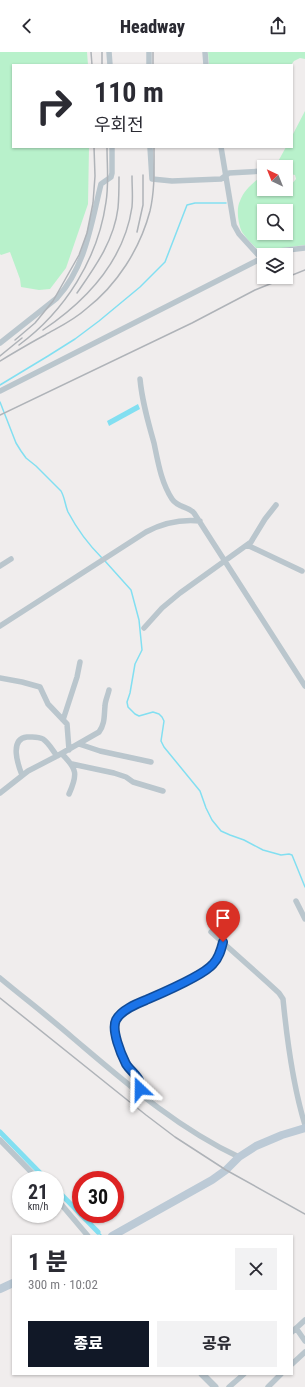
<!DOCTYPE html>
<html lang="ko">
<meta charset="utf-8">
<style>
:root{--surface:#fff;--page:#f2f2f3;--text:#2b2b33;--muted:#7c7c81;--accent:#111827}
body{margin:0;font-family:"Roboto Condensed","Noto Sans KR",sans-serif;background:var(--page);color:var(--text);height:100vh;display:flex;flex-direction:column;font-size:15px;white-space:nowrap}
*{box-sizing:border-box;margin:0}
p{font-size:13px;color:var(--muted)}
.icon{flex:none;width:22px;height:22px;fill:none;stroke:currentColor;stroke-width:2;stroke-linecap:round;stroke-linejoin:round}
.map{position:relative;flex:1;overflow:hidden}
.side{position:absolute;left:12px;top:1183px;width:281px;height:140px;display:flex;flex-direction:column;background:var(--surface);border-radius:0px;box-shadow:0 1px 3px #0004}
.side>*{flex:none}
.banner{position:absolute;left:12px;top:12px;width:281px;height:84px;border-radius:0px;box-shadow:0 1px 3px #0004;background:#fff;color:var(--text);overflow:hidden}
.needle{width:26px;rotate:317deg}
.controls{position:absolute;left:257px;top:108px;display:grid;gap:8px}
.controls a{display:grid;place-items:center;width:36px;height:36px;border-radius:0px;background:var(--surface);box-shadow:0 1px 3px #0004;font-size:20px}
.speed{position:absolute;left:12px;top:1119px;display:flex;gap:8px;font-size:20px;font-weight:700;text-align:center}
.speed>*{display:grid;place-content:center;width:52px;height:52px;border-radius:50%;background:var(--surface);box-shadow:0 1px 3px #0004;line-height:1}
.speed small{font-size:10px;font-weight:400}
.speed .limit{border:6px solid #d22;background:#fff;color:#111}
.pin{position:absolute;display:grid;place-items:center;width:34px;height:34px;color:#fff;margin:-41px -17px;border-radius:50% 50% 50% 0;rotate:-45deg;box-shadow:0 0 4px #0007}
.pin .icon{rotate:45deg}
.me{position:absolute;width:44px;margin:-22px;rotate:337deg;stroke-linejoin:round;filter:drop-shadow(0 0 3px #0008)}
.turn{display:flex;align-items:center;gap:14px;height:84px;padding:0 16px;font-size:18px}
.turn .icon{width:52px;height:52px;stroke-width:2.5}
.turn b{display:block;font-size:28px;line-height:34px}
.round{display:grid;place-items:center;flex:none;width:42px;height:42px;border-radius:0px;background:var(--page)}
.headline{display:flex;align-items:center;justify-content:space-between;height:68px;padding:0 16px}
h1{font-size:24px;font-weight:800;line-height:30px}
.button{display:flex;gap:8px;margin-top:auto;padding:8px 16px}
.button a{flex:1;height:46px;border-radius:0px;background:var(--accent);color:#fff;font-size:16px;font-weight:800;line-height:46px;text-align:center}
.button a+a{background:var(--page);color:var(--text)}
header{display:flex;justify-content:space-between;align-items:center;height:52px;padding:0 16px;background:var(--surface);font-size:18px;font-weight:800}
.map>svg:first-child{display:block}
</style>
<header><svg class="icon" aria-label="back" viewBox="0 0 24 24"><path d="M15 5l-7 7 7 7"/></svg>Headway<svg class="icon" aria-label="share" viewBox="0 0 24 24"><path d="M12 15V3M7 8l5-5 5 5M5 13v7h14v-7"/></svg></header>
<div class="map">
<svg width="305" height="1335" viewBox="0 0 305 1335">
<rect width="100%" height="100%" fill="#f0eded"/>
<path fill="#b8f1cb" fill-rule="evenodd" d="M0 0H87L88 13H13V95H89L88 152 66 216 50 237 39 238 21 235 20 227 10 200 1 203 0 202Z
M208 0H305V7L300 6 294 9 291 13H209Z
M305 59V193L276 197 256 196C251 191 246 186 242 180 238 172 236 156 240 149 244 138 254 130 263 123L264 122V137H286V132L290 134 296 127 295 123 286 121V115H275L286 95H292V84ZM264 159H286V181H264Z"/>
<path fill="#82dff1" d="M138 352 140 357 109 374 107 369Z"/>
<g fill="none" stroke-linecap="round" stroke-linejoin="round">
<path stroke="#82dff1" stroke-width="1.5" d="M0 333 48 304 75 287 99 269 140 235 165 210 187 153 195 151H226
M0 350 16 391 21 399 26 406 36 414 61 439C65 446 65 453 68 460 77 477 89 493 102 506
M105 509 131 538 139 568 142 598 135 612 130 641 127 650 128 655 135 662 139 664 153 660 159 662 162 665 164 669 161 689 164 695 200 739 206 756 212 768 221 779 230 783 244 788 263 798 281 803 289 802 292 803 305 835
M98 1180 102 1184"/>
<path stroke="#82dff1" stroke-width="5" d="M0 1080 47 1128
M55 1136 98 1180"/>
<path stroke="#bac6cd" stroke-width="5.5" d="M109 0 110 13
M149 0V13
M205 0 206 13
M150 95 152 127 172 129 221 127 229 121 264 119
M221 95 234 173 239 182 261 206
M268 203 279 199 305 196
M0 291 57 246C86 214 91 172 101 132L111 125 112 121V95
M140 327C142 349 148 370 154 391 158 410 161 430 172 447 178 456 188 454 194 461L305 634
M0 339 264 205
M247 493 302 519
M0 514 11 507
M0 574 146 480C163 471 180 467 200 469
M144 576 162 556 180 541 251 490 265 467 276 453
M0 626 22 630 40 635 48 652 67 672 69 698
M63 668 77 625 80 610
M79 692 100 699 151 710
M62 702C77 717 78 722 69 742
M72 712 114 721 126 725 133 730 163 739
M22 723C18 713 9 687 27 685 32 685 38 684 43 687 49 691 53 699 57 704
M0 741 28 719 57 704 99 680C105 672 104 664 105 654 105 649 108 643 109 638
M296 849 305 867
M211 880 267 930 279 941 283 947C287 988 293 1034 305 1073
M0 926C24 946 49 965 73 986 125 1030 177 1076 239 1105
M138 1039C140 1037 141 1035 140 1031 138 1024 129 1018 126 1011 121 1002 111 978 116 968 123 957 138 951 149 947 166 940 202 925 213 912 219 906 221 898 223 890
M0 1088 39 1128
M55 1145 88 1184
M296 1276 305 1289
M292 1280 305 1268
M292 1312 305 1300
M229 1335 244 1322
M268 1335 281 1322"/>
<path stroke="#bac6cd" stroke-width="7" d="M202 1322 215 1335"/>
<path stroke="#bccad6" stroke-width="8" d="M112 1184 212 1128 226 1118 239 1105 256 1094 282 1083 305 1076
M0 1237 13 1231"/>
<path stroke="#afb3b8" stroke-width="1.5" d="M91 0 92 13
M102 0V13
M153 0V13
M137 180 143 153V123
M77 241C95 215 114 189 118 156 119 146 119 135 119 125
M43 278C86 249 124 209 132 155 133 145 132 135 132 124
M15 288 35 271 53 249 79 203 87 181 93 151 95 124 94 95
M19 293C65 259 98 207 106 150 109 132 107 113 107 95
M0 304 22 286
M0 309C15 300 30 291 45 283 59 275 74 268 86 257 117 233 140 197 150 159 155 138 154 116 154 95
M0 363 192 271 255 238 305 218
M0 946 146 1063 175 1085 226 1118 305 1162"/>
</g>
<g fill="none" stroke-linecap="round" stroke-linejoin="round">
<g stroke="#114b97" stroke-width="10">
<path id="route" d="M140 1037C143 1027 131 1020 126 1012 121 1002 111 978 116 968 121 958 136 952 146 948 162 941 203 924 213 912 219 906 221 898 223 890"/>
</g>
<use href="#route" stroke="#1a73e8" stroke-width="7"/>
</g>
</svg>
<div class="controls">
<a><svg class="needle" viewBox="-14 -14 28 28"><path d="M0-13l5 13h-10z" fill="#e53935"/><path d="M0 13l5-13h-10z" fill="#7c7c81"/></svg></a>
<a><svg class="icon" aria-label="search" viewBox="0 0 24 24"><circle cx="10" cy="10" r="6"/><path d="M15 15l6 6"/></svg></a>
<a><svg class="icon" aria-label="layers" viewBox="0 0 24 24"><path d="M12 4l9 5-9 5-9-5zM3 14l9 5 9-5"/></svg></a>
</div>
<div class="speed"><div>21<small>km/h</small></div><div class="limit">30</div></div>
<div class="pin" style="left:223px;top:890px;background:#d93025"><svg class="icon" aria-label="arrive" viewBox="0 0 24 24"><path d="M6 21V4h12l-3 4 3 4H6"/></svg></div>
<svg class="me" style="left:140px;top:1037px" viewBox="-20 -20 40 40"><path d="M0-17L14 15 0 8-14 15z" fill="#1a73e8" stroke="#fff" stroke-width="4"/></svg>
<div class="banner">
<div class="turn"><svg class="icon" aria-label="right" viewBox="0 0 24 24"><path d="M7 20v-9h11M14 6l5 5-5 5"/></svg><div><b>110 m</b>우회전</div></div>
</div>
<section class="side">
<div class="headline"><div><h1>1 분</h1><p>300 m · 10:02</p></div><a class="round"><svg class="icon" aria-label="close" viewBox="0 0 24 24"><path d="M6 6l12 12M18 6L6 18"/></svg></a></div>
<div class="button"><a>종료</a><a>공유</a></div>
</section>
</div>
